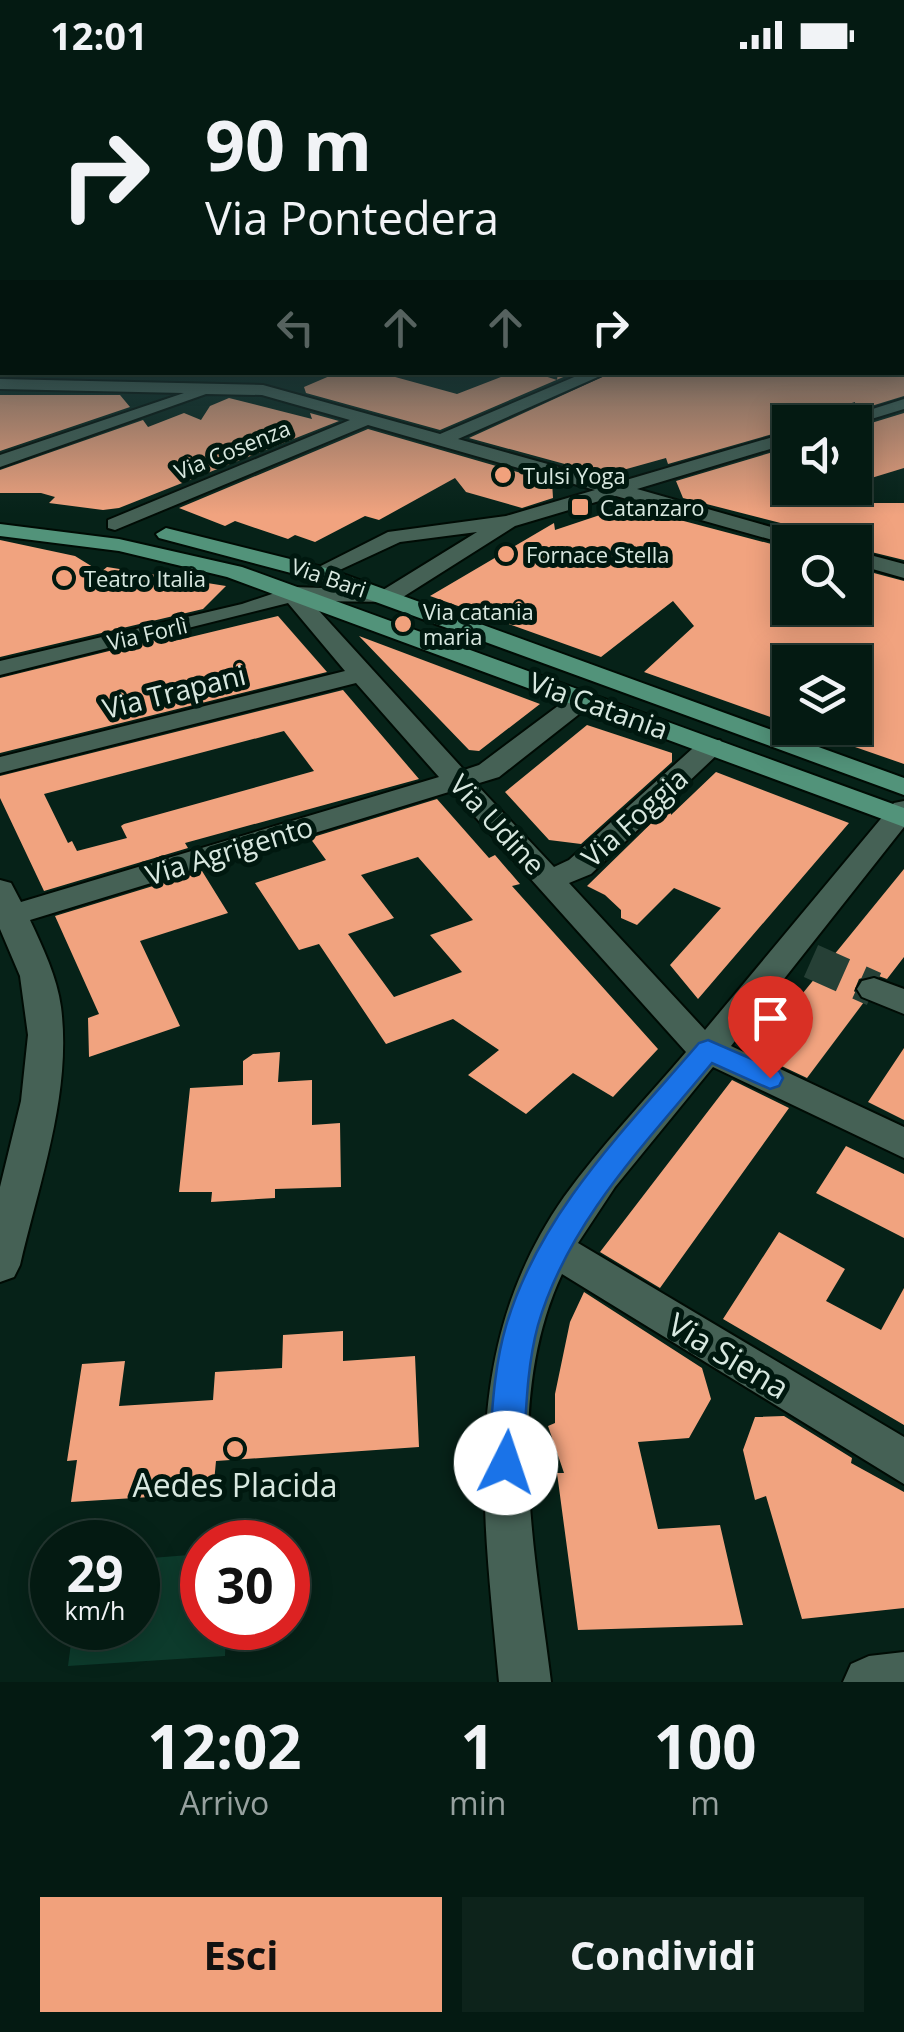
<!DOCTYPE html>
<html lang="it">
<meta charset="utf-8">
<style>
:root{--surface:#041a12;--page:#0d231b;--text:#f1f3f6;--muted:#97a19f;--line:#253832;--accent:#f1a17c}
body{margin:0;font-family:"Open Sans",sans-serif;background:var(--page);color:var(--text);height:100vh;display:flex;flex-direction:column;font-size:38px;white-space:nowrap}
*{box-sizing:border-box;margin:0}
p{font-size:32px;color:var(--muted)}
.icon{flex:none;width:55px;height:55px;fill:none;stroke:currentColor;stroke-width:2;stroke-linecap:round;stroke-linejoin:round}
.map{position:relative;height:1612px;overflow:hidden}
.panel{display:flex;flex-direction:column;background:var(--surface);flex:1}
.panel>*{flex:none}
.guide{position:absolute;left:0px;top:0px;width:905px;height:305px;box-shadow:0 5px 25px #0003,0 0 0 2px var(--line);background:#041a12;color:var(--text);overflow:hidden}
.fabs{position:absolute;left:772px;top:335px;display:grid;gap:20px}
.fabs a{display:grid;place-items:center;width:100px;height:100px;border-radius:0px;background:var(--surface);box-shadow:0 5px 25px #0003,0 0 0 2px var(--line);font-size:50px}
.speed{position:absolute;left:30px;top:1450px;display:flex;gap:20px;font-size:50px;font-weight:700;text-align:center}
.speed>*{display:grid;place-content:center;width:130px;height:130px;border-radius:50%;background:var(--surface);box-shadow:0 5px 25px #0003,0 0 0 2px var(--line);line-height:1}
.speed small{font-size:25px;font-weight:400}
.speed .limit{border:15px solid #d22;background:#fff;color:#111}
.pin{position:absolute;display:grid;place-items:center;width:85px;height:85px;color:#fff;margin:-102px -42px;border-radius:50% 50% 50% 0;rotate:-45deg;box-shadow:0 0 10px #0007}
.pin .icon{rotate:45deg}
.me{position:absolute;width:110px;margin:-55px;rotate:4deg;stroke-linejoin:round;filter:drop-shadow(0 0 8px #0008)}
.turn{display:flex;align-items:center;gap:35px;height:210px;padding:0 40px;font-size:45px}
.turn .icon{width:130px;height:130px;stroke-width:2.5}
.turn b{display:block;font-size:70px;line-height:85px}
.lanes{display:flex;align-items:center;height:95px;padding:0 40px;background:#0003;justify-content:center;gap:50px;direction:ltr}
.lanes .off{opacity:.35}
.eta{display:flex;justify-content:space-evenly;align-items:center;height:170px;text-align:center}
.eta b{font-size:60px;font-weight:700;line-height:70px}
.primary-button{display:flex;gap:20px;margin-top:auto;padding:20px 40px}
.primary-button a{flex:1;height:115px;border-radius:0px;background:var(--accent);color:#111;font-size:40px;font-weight:700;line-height:115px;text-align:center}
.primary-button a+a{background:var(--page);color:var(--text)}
.status{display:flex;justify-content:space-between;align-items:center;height:70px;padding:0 50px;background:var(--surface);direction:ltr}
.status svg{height:28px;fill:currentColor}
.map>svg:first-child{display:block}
</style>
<div class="status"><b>12:01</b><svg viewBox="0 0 49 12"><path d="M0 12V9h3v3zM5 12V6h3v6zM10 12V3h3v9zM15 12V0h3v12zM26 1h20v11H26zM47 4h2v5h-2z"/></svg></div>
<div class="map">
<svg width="904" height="1612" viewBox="0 0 904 1612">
<rect width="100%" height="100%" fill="#062218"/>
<path fill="#0d3b2c" d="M202 1484V1558H226L225 1586 68 1596 73 1558H138V1489Z"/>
<path fill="#f1a37f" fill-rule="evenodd" d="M339 302H377L457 324 514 302H532L557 310 558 302H575L440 360 306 323 304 317Z
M613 302H904V326L855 341V332L790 352V359L668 394 666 388 605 405 469 368Z
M0 325H120L130 337 0 381Z
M229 328 312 349 310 343 339 351 119 438 103 440 49 433 55 427 41 423H0V400L143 350 148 357 184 343 201 350 210 336Z
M904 343V398L855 413V358Z
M368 359 552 412 553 428 522 438 466 422 455 408 379 450 365 446 315 472 295 465 288 469 235 451 225 456 179 438Z
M790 377V433H904V490L855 478V472L683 428 676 411Z
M627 436 790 479V538H855V498L904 511V694L855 677V592H790V654L644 602 694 556 673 531 601 587 430 526 554 453 555 460Z
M0 470 75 486 101 502 107 497 226 516 203 539 0 587Z
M278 546 327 602 0 683V608L178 564 170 572Z
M359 566 540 634 479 681 469 680Z
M343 620 419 709 185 773 188 778 44 821 0 728V706ZM284 661 314 701 124 754 121 756 127 768 77 781 72 771 68 773 44 724Z
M587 655 672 683V692L581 774 549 770 505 722Z
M716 702 849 753 698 929 670 895 721 838 674 818 637 855 621 848V840L605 825 587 816 671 734V745Z
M437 729 489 788 495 785 520 814 512 816 658 979 613 1027 573 1003 526 1044 468 1005 499 980 453 949 386 974 319 874 299 880 255 813 326 790 310 768ZM418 787 473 850 430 865 462 902 394 927 348 864 394 848 361 805Z
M904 799V887L887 909 873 904 859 909 854 921 864 932 807 1008 754 983Z
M202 801 228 843 140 871 180 956 89 987 88 948 99 944 55 846Z
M904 978V1050L868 1032Z
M280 982 278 1012 312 1010V1055L340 1053 341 1117 275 1119V1128L211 1132 212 1122H179L190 1018 243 1015V991L253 984Z
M732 1010 789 1038 660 1218 600 1182Z
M846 1076 904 1104V1168L816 1123Z
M779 1162 845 1199 826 1231 881 1260 904 1218V1355L723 1249Z
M584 1222 702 1298 711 1329 689 1368 638 1372 658 1459 720 1455 743 1555 578 1560 557 1403H564L548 1356 555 1353V1324L570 1252Z
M343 1261V1291L415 1286 419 1377 216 1391 213 1423 71 1432 77 1390 67 1391 82 1294 125 1291 119 1336 213 1330 215 1302 282 1298 283 1265Z
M784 1346 852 1388 851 1393 904 1422V1538L802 1549 766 1426 755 1430 743 1380 755 1347Z"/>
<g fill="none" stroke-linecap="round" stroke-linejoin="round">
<path stroke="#264036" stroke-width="35" stroke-dasharray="35 18" stroke-linecap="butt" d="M811 891 874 919"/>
<g stroke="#000b04" stroke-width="4">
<path id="minor" d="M902 222H904V231H902Z
M902 287H904V297H902Z
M586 302H609L458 369 616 413 790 362V373L637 419 810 468 813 472 790 475 616 426 515 456 395 532 310 531 464 700 479 695 574 624H592L596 629 592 634 499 707 476 714 554 797 569 790 702 670H720L724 676 720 682 591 804 569 813 705 960 894 733 904 731V757L731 976 904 1057V1088L713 997 615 1117 578 1173 904 1367V1414L562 1204C503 1330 535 1481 551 1612H499C483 1439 458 1279 564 1127 601 1076 645 1030 686 982L452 721 30 850C43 878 57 907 61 937 72 1023 39 1113 20 1195L14 1207 0 1212V1117L21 1031 28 965 20 906 0 859V810L11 813 21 832 439 707 356 613 0 703V687L345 601 288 533 0 605V591L242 534 293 517 383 520 477 462 400 472 318 510 307 503 388 462 506 446 595 420 368 355 115 460 108 458V450L350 350 262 325 206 324 0 397V385L184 323 0 319V309L263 315 440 364Z
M904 329V339L855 354 832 352Z
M855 481 904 494V508L855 494Z
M874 908 904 919V944L862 927 857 919 862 911Z
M904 1582V1612H843L851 1594 869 1586Z"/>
</g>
<g stroke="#000b04" stroke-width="4">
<path id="major" d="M0 454 119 469 242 497 904 738V757L227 507 119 481 0 466Z
M166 458 326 498 904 708V725L310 508 159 468 156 464Z"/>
</g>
<use href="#minor" fill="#456155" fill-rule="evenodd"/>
<use href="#major" fill="#52937a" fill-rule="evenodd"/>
</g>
<linearGradient id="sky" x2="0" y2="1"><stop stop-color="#03130d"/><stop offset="0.49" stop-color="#2a4448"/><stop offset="1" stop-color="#2a4448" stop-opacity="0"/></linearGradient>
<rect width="904" height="445" fill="url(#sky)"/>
<path fill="#1a73e8" stroke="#114b97" stroke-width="2.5" d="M708 970 779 1001 783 1008 779 1016 770 1019 712 993C646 1073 568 1152 538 1255 526 1299 526 1348 523 1393L518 1405 506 1410 493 1405 488 1393C492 1348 493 1300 506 1256 539 1144 625 1059 699 973Z"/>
<g fill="#f1a17c" stroke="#00180f" stroke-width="4">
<circle cx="503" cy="405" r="10"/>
<rect x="570" y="427" width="20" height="20" rx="5"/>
<circle cx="506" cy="484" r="10"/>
<circle cx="64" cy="508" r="10"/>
<circle cx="403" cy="554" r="10"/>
<circle cx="235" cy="1379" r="10"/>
</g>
<g text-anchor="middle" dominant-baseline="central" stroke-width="10" stroke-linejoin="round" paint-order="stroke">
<g font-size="22" fill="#d8e8e0" stroke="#00180f">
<text transform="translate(232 379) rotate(-22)">Via Cosenza</text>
<text transform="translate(329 507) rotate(19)">Via Bari</text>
<text transform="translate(147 563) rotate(-13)">Via Forlì</text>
</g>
<g font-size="22" fill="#d8e8e0" stroke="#00180f" text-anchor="start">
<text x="523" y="405">Tulsi Yoga</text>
<text x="600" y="437">Catanzaro</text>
<text x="526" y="484">Fornace Stella</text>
<text x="84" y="508">Teatro Italia</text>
<text x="423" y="541">Via catania<tspan x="423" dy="25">maria</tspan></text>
</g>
<g font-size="28" fill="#d8e8e0" stroke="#00180f">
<text transform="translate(174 621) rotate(-14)">Via Trapani</text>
<text transform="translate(599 635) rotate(20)">Via Catania</text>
<text transform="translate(634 747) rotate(-42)">Via Foggia</text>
<text transform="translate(498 754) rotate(47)">Via Udine</text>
<text transform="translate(229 780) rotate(-17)">Via Agrigento</text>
</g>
<g font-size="32" fill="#d8e8e0" stroke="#00180f">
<text transform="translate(729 1285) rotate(31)">Via Siena</text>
</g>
<g font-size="32" fill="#d8e8e0" stroke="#00180f">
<text x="235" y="1414">Aedes Placida</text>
</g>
</g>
</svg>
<div class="fabs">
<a><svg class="icon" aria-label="sound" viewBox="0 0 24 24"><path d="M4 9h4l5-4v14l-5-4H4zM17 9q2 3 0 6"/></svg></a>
<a><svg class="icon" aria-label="search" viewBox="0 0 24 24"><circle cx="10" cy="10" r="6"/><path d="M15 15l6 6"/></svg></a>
<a><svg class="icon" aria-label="layers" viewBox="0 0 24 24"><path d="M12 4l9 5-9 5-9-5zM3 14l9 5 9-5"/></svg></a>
</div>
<div class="speed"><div>29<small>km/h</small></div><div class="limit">30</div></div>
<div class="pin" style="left:770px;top:1008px;background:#d93025"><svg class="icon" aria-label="arrive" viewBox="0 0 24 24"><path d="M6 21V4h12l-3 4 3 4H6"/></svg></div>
<svg class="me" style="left:506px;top:1393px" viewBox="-20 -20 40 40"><circle r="19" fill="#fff"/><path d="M0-13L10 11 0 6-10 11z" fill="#1a73e8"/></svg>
<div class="guide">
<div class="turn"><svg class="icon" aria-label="right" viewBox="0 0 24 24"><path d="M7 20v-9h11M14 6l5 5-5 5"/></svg><div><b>90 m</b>Via Pontedera</div></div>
<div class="lanes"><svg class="icon off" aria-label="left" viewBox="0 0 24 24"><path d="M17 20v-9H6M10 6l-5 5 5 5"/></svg><svg class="icon off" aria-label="ahead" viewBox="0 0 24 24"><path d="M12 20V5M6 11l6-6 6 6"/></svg><svg class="icon off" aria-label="ahead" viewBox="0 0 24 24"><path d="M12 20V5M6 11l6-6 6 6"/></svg><svg class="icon" aria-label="right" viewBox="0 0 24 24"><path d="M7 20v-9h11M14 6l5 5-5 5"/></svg></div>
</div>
</div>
<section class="panel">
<div class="eta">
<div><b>12:02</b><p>Arrivo</p></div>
<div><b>1</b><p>min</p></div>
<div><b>100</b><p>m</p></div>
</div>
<div class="primary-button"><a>Esci</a><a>Condividi</a></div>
</section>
